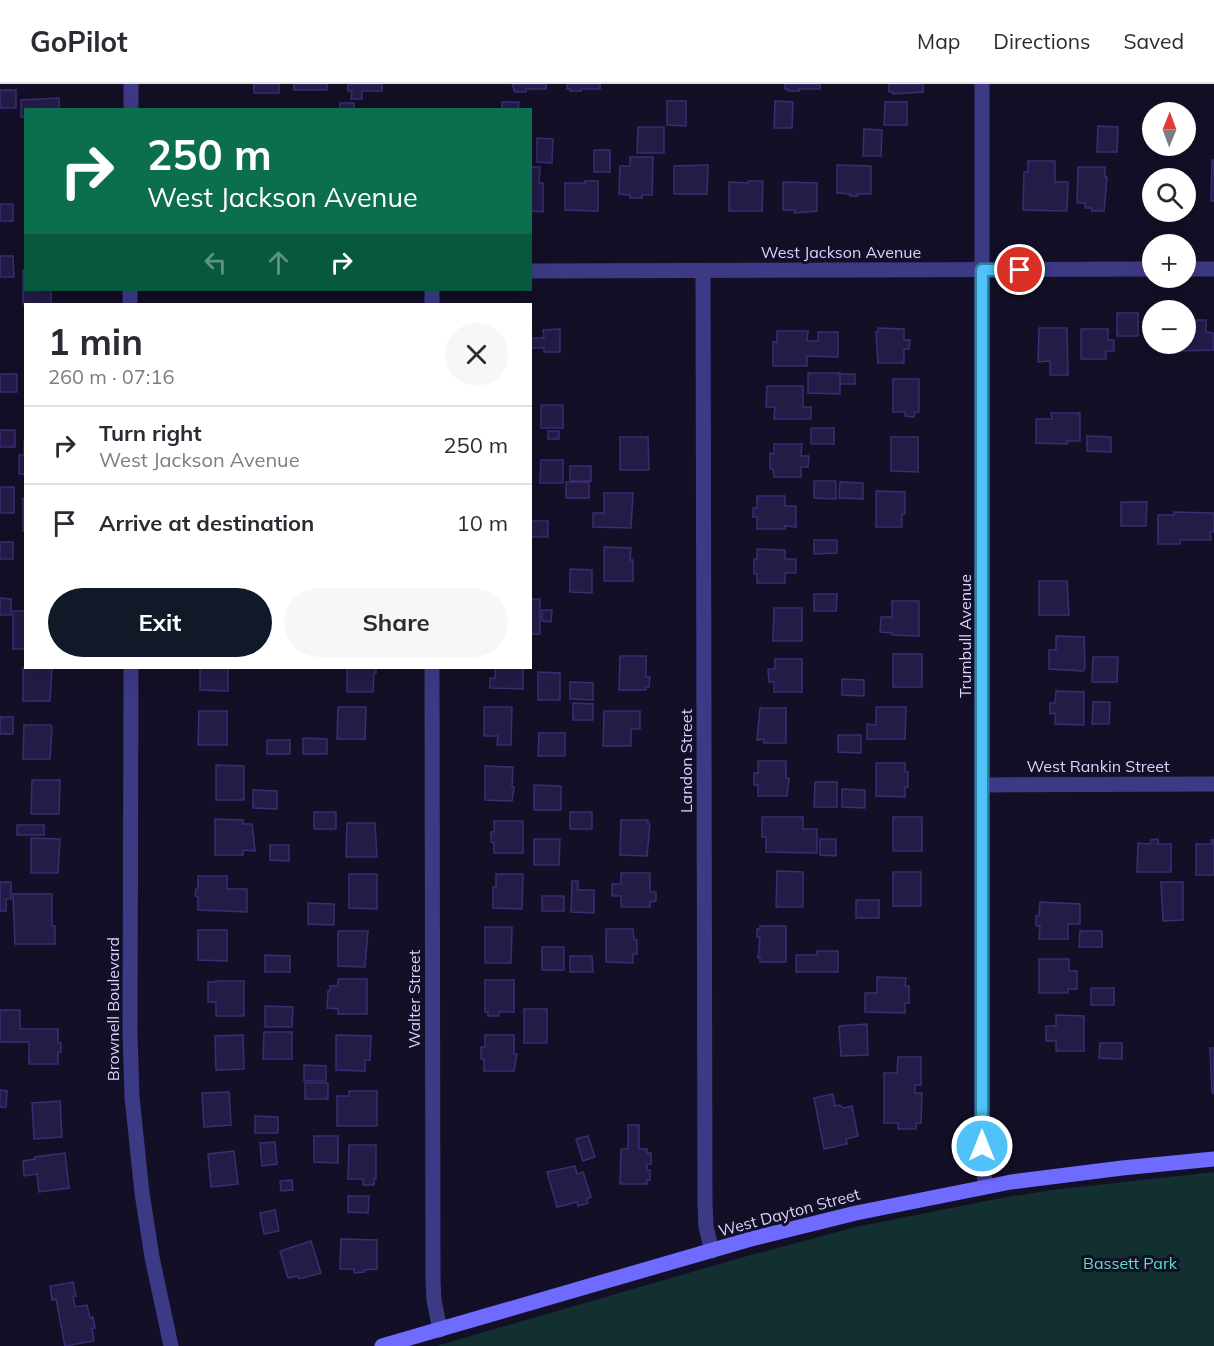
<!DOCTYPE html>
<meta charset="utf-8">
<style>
:root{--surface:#fff;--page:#f7f7f7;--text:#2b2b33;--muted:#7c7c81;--line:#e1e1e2;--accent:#111827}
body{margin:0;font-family:Mulish,sans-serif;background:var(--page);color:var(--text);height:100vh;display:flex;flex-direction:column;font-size:22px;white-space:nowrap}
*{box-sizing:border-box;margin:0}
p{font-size:20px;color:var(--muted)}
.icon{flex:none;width:33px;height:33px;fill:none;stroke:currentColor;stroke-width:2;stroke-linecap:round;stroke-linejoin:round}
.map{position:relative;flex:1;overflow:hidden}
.details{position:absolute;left:24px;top:219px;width:508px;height:366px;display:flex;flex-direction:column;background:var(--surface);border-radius:0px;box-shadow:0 6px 24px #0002}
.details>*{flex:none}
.banner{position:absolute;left:24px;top:24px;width:508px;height:183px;border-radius:0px;box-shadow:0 6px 24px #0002;background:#0b6e4f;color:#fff;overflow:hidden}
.needle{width:39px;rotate:1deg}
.buttons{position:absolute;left:1142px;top:18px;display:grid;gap:12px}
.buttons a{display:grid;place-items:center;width:54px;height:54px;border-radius:50%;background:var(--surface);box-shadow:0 6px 24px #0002;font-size:30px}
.pin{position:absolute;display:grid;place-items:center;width:51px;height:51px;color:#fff;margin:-26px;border:3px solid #fff;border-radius:50%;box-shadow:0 2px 6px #0007}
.me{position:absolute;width:66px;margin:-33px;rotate:0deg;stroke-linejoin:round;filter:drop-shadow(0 0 4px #0008)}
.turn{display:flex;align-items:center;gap:21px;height:126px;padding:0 24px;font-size:27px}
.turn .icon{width:78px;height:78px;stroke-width:2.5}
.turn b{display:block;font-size:42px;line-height:51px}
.lanes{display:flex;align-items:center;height:57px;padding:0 24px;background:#0003;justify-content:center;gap:30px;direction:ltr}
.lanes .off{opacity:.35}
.round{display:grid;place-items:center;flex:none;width:63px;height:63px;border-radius:32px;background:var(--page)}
.headline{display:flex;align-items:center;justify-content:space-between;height:102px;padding:0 24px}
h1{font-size:36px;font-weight:700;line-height:45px}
.primary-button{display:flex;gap:12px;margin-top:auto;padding:12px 24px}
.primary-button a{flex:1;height:69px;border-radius:36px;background:var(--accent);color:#fff;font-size:24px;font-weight:700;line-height:69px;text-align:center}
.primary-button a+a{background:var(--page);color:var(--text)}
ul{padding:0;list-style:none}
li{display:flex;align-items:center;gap:18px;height:78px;padding:0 24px;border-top:2px solid var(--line)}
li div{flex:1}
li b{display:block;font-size:22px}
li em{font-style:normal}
header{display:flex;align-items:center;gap:36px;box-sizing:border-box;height:84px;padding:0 30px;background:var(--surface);border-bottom:2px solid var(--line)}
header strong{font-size:28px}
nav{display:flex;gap:33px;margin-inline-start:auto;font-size:21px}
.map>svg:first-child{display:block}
</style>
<header>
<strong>GoPilot</strong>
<nav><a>Map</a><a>Directions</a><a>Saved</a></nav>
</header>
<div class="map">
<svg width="1214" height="1262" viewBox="0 0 1214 1262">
<rect width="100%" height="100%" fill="#130f26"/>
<path fill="#12302f" d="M1214 1088V1262H436L733 1176 855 1143 1001 1114 1052 1106Z"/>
<path fill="#241b47" stroke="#3b2d73" stroke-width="1.5" d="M254 0H279V9H254Z
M294 0H327V6H294Z
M348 0H382V7H362V15H351L352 7H348Z
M512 0H546V5H526V8H515Z
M567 0H600V5H581V7H570V5H567Z
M785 0H820V5H799V7H788V5H785Z
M889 0H923V8L893 10V8H889Z
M0 6H16V24H0Z
M59 14V26H26V33H21V16Z
M667 17H686V42L667 41Z
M775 17 793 18 792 44H774Z
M502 18H519L518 26H502Z
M885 18H907V41H884Z
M340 19H354V26H340Z
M1098 42 1118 43 1117 68H1097Z
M638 43H664V69H637Z
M864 45 882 46 881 72H863Z
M537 54 553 55 552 79 537 78Z
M594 66H610V88H594Z
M630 73H653L652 111H642V114H630V111L619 110 620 82H630Z
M1212 76H1214V117H1211Z
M1028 77H1055V98H1068L1067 127 1023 126 1024 88H1028Z
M708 81 707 110H674V82Z
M837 81 871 82V110H858V112H850V110L837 109Z
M531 83H540L539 99H543V128L532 127 531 130Z
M1078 83H1105V93H1107L1104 127H1092V124H1085V119H1077Z
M585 97H598V127L565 126V99H585Z
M748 97H763L762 127H729V98L748 99Z
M783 98 817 99V127L794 129 795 126H783Z
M0 120H13V137H0Z
M0 172H13L14 193H0Z
M23 186H26V206H51V220H23Z
M1117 229H1138V252H1117Z
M1185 236H1206V248L1213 249V266L1179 267V260H1185Z
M878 244 904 245V256H910L909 265H904V279H878L876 248H878Z
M1039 244H1067L1068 291H1050V277L1038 278Z
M560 245V268H544V264H531V254H544L543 246Z
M1081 245H1108V256H1114V267H1106V275H1081Z
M777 247H808L807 257H818V248H838V273L807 272V282H773V258H777Z
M808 289H840V310L808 309Z
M0 290H17V308H0Z
M840 290H855V300H840Z
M893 295H919V328H915L914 333 905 332V328H893Z
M767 302H803V323H811V335H774L775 323H766Z
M541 321H563V344H541Z
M1051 329H1080V357H1067V360L1036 359V335H1052Z
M811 344H834V360H811Z
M0 346H15V363H0Z
M548 347H559V355H548Z
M1087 352 1111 353V368L1087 367Z
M620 353H648L649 386H620Z
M891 353H918V388L891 387Z
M24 357 26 390H19V371H24Z
M774 360H802L801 372H809L808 383H801V393H774L773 385H770V369L774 370Z
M541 376H563V399H540Z
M570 382H591V397H570Z
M814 397H836V415L814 414Z
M566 398H589V414H566Z
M840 398 863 399V415L839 414Z
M0 403H14V429H0Z
M876 407 905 408V430H902V443H876Z
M604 409H633L631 444 593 443V429H604Z
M757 412H785V422H796V443L785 442V445H757V433H753V424H757Z
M23 414H26V447H23Z
M1121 418H1147L1146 442H1121Z
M1174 428 1214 429V448H1210L1211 456H1180V460H1158V431H1174Z
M531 437H548V453H531Z
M814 456H837V469L814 470Z
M0 458H13V475H0Z
M604 463 631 464 630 476H633V497H604Z
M757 465 785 466V475H796V489H785V499H757V490H754V475H757Z
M570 485 592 486V509L570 508Z
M1039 497H1067L1069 531H1039Z
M814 510H837L836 527H814Z
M0 514 11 515V531H0Z
M531 515H540V550H531Z
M892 517H919V552L892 551V549L880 548 881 533H892Z
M774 524H802V557H773Z
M542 526H552L551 538 542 537Z
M13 527H26V565H13Z
M1056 552 1084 553 1085 584 1083 587 1049 585V566H1056Z
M893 570H922V603H893Z
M620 572H646V593H650L649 603H646V606H619Z
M1093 573H1118L1117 598H1092Z
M775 575H802V608H774V598H769L768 585H775Z
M23 584H50L52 586 50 617H23Z
M200 584H228V607L200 606Z
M347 584H376V589H374L373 608H347Z
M495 584H523V605L490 604V594H495Z
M538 588 560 589V616H538Z
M842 595 864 596V612L842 611Z
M570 598 593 599V616L570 615Z
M1056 607 1084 608V641L1055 640V629L1050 630V619H1055Z
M1093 618H1110L1109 640H1092Z
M573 619 593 620V636H573Z
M338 623H366L365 655H337Z
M484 623H512L511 661H497L498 652H484Z
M876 623H906L905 655H867V640L876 641Z
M760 624H786V659H764V655L757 656Z
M199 627H227V661H198Z
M604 627H640V645H631V662H603Z
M0 633H13V650H0Z
M24 641H50L52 643 50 675H23Z
M539 649H565V672H538Z
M838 651H861V669L838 668Z
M303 654 327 655V670H303Z
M267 656H290V670H267Z
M758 677H786V694H789L787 712H758V701H754V689H758Z
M876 679H905V688H908V703H905V713L876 712Z
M216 681 244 682V716H216Z
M485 682 513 683 512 702 514 703 512 717 485 716Z
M32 696H60L59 730H31Z
M815 698H837V723H814Z
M534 701 561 702V726H534Z
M842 705 865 706V724L842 723Z
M253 706 277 707V725L253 724Z
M314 728H336V745H314Z
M570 728H592V745H570Z
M762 733H803V745H817V769L766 768V753H762Z
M893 733H922V767H893Z
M215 735 243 736V740H252L255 767 243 766V771H215Z
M621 736H648V740H650L647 772 620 771Z
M494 737H523V769H494V759L491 758V748H494Z
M347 739H375L377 773H346Z
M17 741H44V751H17Z
M31 754 60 755 58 789H31Z
M534 755H560L559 781H534Z
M820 755H836V772L820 771Z
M1158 755V760H1171V788H1137L1138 759 1150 760 1151 756Z
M1211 756H1214V791H1196V760H1212Z
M270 761H289V777L270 776Z
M777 787 803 788V823H776Z
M893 788H921V822H893Z
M621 789H650V808H656V817L650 818V823H621V812H612V800H621Z
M349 790H377V825L349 824Z
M496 790H523L522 825 493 824V803H496Z
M198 792H227V805H247V828L198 826V813L195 812 196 805H198Z
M572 797H578V806H594V829L571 828Z
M0 798H11V815H6V827H0Z
M1161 798H1183V836L1163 837Z
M13 810H52V842H55V860H15Z
M542 812H564V827H542Z
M856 816H879V834H856Z
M1040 818 1080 820V840H1068V855H1039L1040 842H1036V832H1039Z
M308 819 334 820V841L308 840Z
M760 842H786V878H760V874H758L760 853H757V845H760Z
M485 843H512L511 879H485Z
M606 845H633L634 855 637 856V870H633V879L606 878Z
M198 846H227V877L198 876Z
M338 847H368L365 883 338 882Z
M1080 847H1102V863H1079Z
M542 863H564V886H542Z
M817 867H838V888H796V871H817Z
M265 871 290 872V888H265Z
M570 872H592L593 888H570Z
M1039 875H1069V887H1077V905H1068V909H1039Z
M877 893 906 894 905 902H909V919H905V929L865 928V909H877Z
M338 895H367V930H338V925L327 924 328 907H330V902H338Z
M485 896H514V928H499V932H488V928H485Z
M216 897H244V932H216V918H208V898H216Z
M1091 904H1114V921H1091Z
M265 922 293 923 292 943H265Z
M524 925H547V959H524Z
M0 926H20V945H58V959H61V968H58V980H29V958H0Z
M1056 931 1084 932V967H1056V957H1046V942H1056Z
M867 940 868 971 841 972 839 942Z
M264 948H292V975H263Z
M243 951 244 985 216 986 215 952Z
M336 951 371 952 370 976H365V987L336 986Z
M485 951H514V970H517L514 987H484V975H481V963H485Z
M1100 959H1122V975L1099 974Z
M1210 964H1214V1009H1212Z
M898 973H921V1001H915V1009H922L921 1039H916V1045H898V1039H884V989H897Z
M304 981 326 982V997H304Z
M305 999H328V1015H305Z
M0 1006 7 1007 6 1023H0Z
M349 1007H377V1042H337V1012H349Z
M229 1008 231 1041 204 1043 202 1009Z
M833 1010 835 1022 839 1021 844 1024 852 1022 858 1052 846 1055 847 1060 824 1065 814 1014Z
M60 1017 62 1053 34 1055 32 1019Z
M255 1032 278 1033V1049H255Z
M628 1041H639V1065H647V1069H651V1080H647V1086H650V1096H647V1100H620L621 1065H628Z
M314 1052H338V1079L314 1078Z
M588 1052 595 1073 583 1077 576 1055Z
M275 1058 277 1080 262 1082 260 1059Z
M349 1061H376V1095H374V1101H363V1095H348Z
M234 1067 238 1100 211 1103 208 1070Z
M65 1069 69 1104 39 1108 37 1090 24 1092 23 1077 35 1075V1073Z
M575 1082 577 1090 583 1088 591 1113 587 1115 588 1119 578 1122 577 1118 557 1123 547 1088Z
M292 1096 293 1106 281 1107 280 1097Z
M348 1112H369L368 1129 348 1128Z
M275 1126 279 1147 264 1150 260 1129Z
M341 1155 377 1156V1185L364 1186V1188L354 1189V1185H340Z
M311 1157 321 1189 299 1195 297 1192 288 1194 280 1167Z
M73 1198 76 1212H73L75 1223 87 1221 90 1234 93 1233 95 1244H92L94 1257 65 1262 56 1215 52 1216 50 1202Z"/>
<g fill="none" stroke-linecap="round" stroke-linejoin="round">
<path stroke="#3d3a85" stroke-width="15" d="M982 0V1053L985 1103
M131 26V0
M1185 185H1214
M531 187 1152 185
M703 187 705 1119 706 1143 712 1167
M130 220V206
M432 220V206
M131 584 130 949 132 1013 142 1109 152 1173 171 1262
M432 584 433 1195 434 1216 440 1246
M983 701 1214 700"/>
<path stroke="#6f6bff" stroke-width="15" d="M382 1262 751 1155 856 1129 1011 1098 1122 1084 1214 1075"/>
</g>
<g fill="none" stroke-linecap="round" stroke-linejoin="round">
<g stroke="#337fa1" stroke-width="15">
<path id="route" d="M982 1062V186H1020"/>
</g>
<use href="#route" stroke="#4fc3f7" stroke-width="10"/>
</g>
<g text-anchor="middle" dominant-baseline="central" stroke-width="6" stroke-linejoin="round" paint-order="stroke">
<g font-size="16" fill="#d9d4ff" stroke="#130f26">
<text x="841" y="168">West Jackson Avenue</text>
<text transform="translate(965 552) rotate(-90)">Trumbull Avenue</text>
<text transform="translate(686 677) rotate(-90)">Landon Street</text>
<text x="1098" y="682">West Rankin Street</text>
<text transform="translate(414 915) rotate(-90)">Walter Street</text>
<text transform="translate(113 925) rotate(-90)">Brownell Boulevard</text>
<text transform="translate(789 1128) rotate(-15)">West Dayton Street</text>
</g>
<g font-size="16" fill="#5fe0c0" stroke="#130f26">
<text x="1130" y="1179">Bassett Park</text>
</g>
</g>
</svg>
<div class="buttons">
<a><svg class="needle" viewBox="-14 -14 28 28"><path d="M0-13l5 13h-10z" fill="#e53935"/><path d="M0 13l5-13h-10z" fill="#7c7c81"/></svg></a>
<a><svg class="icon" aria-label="search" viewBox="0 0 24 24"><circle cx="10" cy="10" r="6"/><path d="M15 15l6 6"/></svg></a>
<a>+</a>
<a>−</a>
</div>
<div class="pin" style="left:1020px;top:186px;background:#d93025"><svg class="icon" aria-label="arrive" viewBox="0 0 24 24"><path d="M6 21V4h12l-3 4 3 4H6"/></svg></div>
<svg class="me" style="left:982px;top:1062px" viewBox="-20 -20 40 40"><circle r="17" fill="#4fc3f7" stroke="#fff" stroke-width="3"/><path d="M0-11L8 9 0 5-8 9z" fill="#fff"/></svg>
<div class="banner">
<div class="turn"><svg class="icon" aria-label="right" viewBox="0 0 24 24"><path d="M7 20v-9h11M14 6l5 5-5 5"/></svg><div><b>250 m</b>West Jackson Avenue</div></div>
<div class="lanes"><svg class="icon off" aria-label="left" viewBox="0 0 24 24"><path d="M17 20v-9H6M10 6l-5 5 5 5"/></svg><svg class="icon off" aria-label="ahead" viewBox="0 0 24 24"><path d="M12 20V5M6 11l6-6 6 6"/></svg><svg class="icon" aria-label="right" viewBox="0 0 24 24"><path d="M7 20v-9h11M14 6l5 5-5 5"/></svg></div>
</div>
<section class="details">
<div class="headline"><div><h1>1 min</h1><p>260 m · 07:16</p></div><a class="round"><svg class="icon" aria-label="close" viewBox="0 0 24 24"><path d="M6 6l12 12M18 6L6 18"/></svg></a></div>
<ul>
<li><svg class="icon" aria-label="right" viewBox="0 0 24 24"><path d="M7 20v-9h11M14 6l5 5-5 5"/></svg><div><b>Turn right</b><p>West Jackson Avenue</p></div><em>250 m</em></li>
<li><svg class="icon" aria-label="arrive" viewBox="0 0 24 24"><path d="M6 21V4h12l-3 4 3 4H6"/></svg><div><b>Arrive at destination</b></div><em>10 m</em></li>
</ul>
<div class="primary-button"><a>Exit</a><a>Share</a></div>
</section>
</div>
